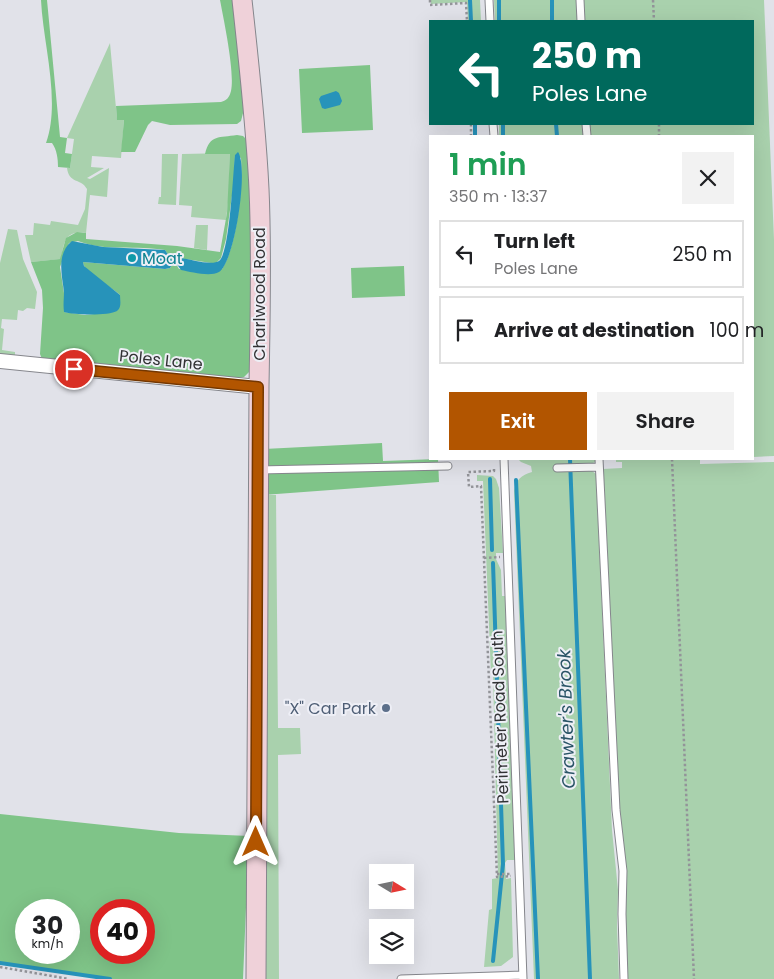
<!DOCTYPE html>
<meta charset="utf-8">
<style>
:root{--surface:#fff;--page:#f2f2f2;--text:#202124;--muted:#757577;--line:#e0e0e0;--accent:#b25500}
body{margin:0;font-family:Poppins,sans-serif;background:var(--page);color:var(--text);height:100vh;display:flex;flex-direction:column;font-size:19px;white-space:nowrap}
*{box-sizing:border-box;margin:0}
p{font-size:16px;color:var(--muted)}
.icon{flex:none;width:28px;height:28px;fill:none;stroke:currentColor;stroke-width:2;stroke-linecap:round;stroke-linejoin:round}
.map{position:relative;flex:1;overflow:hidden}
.details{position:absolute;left:429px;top:135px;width:325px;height:325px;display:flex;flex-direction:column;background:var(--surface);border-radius:0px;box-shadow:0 5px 20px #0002}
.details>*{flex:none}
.top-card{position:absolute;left:429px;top:20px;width:325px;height:105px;border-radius:0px;box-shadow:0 5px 20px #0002;background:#00695c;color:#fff;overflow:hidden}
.needle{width:32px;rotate:100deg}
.buttons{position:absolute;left:369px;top:864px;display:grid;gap:10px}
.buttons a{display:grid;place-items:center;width:45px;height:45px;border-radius:0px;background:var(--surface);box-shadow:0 5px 20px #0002;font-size:25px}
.speed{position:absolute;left:15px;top:899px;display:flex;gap:10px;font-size:25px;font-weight:700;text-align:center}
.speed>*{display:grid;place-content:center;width:65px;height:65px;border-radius:50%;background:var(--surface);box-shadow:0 5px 20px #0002;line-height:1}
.speed small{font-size:12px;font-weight:400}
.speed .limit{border:8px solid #d22;background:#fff;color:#111}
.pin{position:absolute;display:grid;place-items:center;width:42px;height:42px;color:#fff;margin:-21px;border:2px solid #fff;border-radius:50%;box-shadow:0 1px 5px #0007}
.me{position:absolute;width:55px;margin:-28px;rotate:0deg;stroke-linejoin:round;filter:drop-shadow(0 0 4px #0008)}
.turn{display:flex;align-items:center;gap:18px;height:105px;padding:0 20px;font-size:22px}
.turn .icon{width:65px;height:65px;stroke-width:2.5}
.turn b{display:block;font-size:35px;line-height:42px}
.round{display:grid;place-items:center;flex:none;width:52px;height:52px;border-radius:0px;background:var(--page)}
.headline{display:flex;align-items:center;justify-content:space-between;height:85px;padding:0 20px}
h1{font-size:30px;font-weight:600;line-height:38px;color:#1e9e55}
.action{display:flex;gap:10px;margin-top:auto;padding:10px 20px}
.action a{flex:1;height:58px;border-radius:0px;background:var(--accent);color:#fff;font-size:20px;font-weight:600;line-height:58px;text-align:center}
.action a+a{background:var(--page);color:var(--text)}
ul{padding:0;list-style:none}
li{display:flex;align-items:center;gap:15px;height:68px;margin:0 10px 8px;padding:0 10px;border:2px solid var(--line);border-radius:0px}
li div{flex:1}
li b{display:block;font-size:19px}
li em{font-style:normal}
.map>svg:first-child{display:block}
</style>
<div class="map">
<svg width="774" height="979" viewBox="0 0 774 979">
<rect width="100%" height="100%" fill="#e1e2e9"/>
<path fill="#a9d1ad" d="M431 0H480L481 21H468L467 2 431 4Z
M494 0H578L579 21H495Z
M583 0H764L774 240V456L753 457 752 136H589V124H752V21H584Z
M110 43 117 119H124L121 158 92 156 91 167 104 168 87 178 90 179 109 168 107 197 90 195 86 233C65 230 64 242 61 259L31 262 25 235H33L34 223 50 225 51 221 78 225 85 209 87 189C81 178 69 184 67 168H70L74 139 67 138Z
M499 124H583V136H499Z
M230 153 229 193 226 220 191 217 192 206 179 205 182 154Z
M162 154H178L176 205 158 204 159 197H161Z
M196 225H208L207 250 194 248Z
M8 229 17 230 23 259 37 292 35 309 27 308 23 311 18 310 17 320 2 319 1 328 4 329 2 350 15 352V355L31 357 30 358 0 356V263Z
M518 459H596L595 462 591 464H557V472L592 471 596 474 612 830 618 890 617 926 619 979H534L514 491C516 480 521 475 532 472L531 466 521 462Z
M616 459H716L700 460V464L774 462V979H626L603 469 622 468V462H616Z
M477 475 493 476 496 479 499 488 503 553H496V559L501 570 502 596H505L516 860H507L505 863 506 879 511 878 513 957 501 966 484 967 489 910 492 909V879L498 878 493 674H491L483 481H477Z
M263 495H276L278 728H300L301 754 278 755 279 979H265Z"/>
<path fill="#7fc488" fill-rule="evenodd" d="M41 0H47L60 137 67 138 65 153 72 154 70 168 58 167C58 159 57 150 52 143H46C61 101 43 44 41 0Z
M220 0H233L244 109 241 121 237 124 170 125 152 121 148 125 135 152H121L124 120H117L116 106 221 102C227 100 229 98 231 91 235 73 224 21 220 0Z
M370 65 373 130 302 133 299 69Z
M237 135 243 136 247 140 253 205 251 370 244 377 229 380 42 359 40 354 43 308 42 290 31 262 60 259 66 238 77 232 86 233V239L177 246 220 252 227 213 230 154H205C210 134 219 138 237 135ZM235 155 241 158C243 186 237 246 222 269H179L176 264 179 258 211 263H216L221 258 226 239 234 181ZM78 241C105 252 137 245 165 250L173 263 170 268 165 269 83 262C84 274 111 286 120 295L112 312 85 315 64 312V293L60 267 69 243Z
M404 266 405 296 352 298 351 268Z
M382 443 383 461 438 459 439 482 263 495 264 449Z
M0 814 179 833 249 836 243 979H110L0 963ZM26 910H69V952H26ZM101 910H144V952H101Z"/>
<path fill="#2793ba" d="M336 91 339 93 342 101 340 105 325 109 322 108 319 99 321 96Z
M238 152C249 167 235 262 219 272 210 277 191 272 181 270L176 263H173L170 268 165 269 83 262 84 266 120 295C120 300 122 307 117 311 109 316 73 315 64 312 63 305 64 298 64 292 62 275 56 254 72 241L103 247 165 250 173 262 176 263 181 258C189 259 212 266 219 261 230 253 233 171 235 155Z"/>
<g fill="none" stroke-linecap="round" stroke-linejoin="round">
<path stroke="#2793ba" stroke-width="4" d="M470 0 471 21
M499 0V21
M552 0V21
M475 124V136
M503 124V136
M556 124 557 136
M570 459 590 979
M490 479 492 550
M516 480 538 979
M493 563 503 864 493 961
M0 963 110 979"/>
<g stroke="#85868c" stroke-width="9">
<path id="lane" d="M489 0 490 21
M580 0 581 21
M493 124 494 136
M586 124 587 136
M504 459 523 979
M599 459 616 810 623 871 622 914 624 979
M557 468 599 467
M258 470 448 466
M401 979 522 975"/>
</g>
<g stroke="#85868c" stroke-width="16">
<path id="street" d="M0 361 259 387"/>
</g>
<g stroke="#85868c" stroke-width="21">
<path id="secondary" d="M242 0C249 63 256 126 259 189 262 255 260 321 259 387L256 979"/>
</g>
<path stroke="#939499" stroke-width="2.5" stroke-dasharray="2.5 2.5" stroke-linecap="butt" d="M430 0V5L466 3 467 21
M653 0 654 21
M471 124V136
M659 124V136
M672 459 694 979
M494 469V471L468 472 469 487 481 486 497 877 511 876
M484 558 500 557
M497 874H510
M0 967 69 979"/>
<use href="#lane" stroke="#fff" stroke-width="7"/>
<use href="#street" stroke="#fff" stroke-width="14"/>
<use href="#secondary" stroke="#efd1d9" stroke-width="19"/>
</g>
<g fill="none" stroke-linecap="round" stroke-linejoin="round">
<g stroke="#743700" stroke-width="12">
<path id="route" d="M74 369 258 387 256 842"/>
</g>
<use href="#route" stroke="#b25500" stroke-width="9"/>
</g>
<circle fill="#0f9aa8" stroke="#eeeff6" stroke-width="2" cx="132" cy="258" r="5"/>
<circle fill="#5c6f8a" stroke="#eeeff6" stroke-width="2" cx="386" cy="708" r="5"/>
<g text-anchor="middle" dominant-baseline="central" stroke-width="4" stroke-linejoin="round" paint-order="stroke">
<g font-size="16" fill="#0d838f" stroke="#eeeff6" text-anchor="start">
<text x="142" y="258">Moat</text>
</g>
<g font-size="16" fill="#313234" stroke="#eeeff6">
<text transform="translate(259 294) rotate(-90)">Charlwood Road</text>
<text transform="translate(161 360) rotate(6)">Poles Lane</text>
<text transform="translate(500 717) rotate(-92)">Perimeter Road South</text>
</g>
<g font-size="16" fill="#4e5e75" stroke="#eeeff6" text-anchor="end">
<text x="376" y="708">"X" Car Park</text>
</g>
<g font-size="18" font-style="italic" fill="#2a5466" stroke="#eeeff6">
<text transform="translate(566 719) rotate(-92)">Crawter's Brook</text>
</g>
</g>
</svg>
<div class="buttons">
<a><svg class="needle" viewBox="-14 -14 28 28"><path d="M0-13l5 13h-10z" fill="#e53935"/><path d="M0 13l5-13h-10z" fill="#757577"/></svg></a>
<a><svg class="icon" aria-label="layers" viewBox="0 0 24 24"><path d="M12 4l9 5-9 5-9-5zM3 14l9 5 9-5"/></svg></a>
</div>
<div class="speed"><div>30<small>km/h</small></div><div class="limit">40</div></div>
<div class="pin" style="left:74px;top:369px;background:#d93025"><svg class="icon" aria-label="arrive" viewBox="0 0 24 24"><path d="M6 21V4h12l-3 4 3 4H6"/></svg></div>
<svg class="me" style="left:256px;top:842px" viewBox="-20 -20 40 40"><path d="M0-17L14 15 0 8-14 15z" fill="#b25500" stroke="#fff" stroke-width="4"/></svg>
<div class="top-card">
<div class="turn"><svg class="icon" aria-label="left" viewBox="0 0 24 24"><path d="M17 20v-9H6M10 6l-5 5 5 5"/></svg><div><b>250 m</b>Poles Lane</div></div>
</div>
<section class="details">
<div class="headline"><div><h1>1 min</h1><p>350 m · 13:37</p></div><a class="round"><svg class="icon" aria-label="close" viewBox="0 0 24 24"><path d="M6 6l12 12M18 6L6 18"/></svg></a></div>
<ul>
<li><svg class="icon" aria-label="left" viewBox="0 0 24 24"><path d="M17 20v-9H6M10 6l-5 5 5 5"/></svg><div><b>Turn left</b><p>Poles Lane</p></div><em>250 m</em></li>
<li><svg class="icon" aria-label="arrive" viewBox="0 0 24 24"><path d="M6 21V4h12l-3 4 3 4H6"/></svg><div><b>Arrive at destination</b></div><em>100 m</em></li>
</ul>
<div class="action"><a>Exit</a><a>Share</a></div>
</section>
</div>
